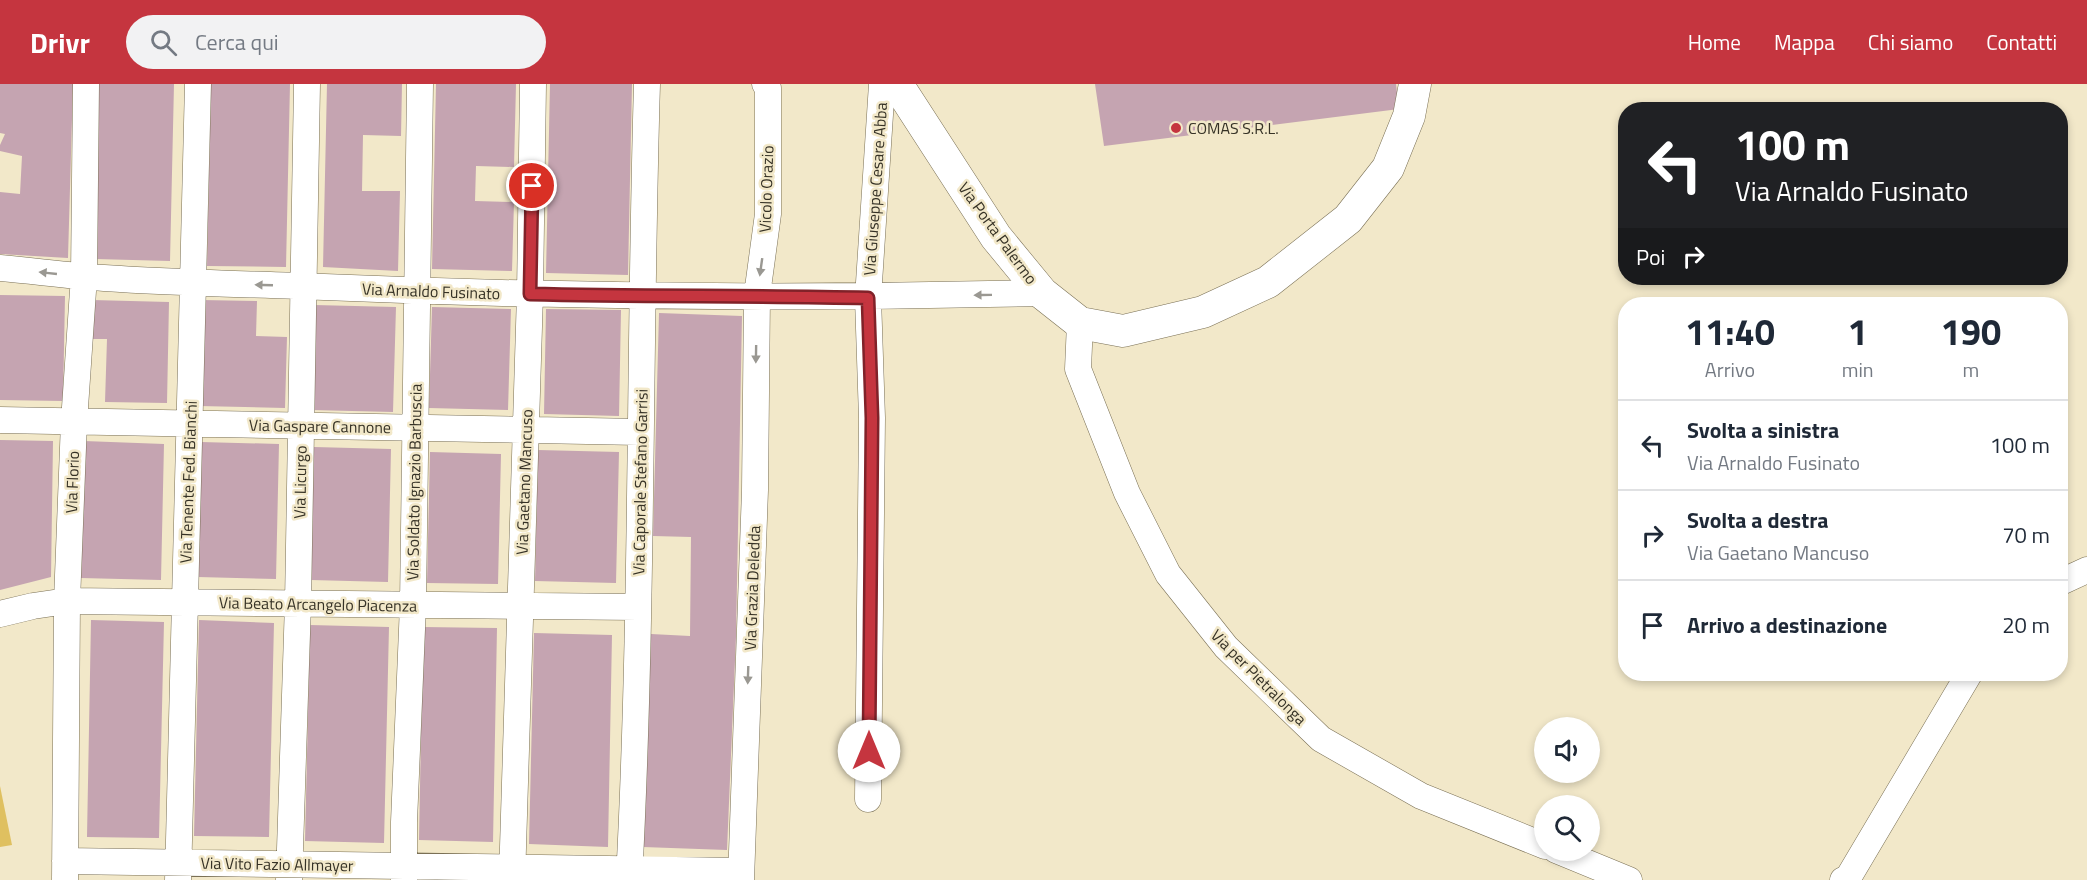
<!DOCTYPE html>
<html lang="it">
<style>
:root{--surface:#fff;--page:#f2f2f3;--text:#1f2937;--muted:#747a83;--line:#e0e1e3;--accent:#c5353f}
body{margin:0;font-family:"Titillium Web",sans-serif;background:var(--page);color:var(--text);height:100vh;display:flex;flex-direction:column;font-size:22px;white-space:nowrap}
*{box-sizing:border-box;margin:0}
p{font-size:20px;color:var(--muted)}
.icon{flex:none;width:33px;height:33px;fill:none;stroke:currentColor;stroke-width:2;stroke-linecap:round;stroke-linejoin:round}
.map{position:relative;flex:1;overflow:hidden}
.details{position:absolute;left:1618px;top:213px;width:450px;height:384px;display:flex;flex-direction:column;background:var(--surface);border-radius:24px;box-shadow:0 3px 9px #0003}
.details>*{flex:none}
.guide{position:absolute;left:1618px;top:18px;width:450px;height:183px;border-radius:24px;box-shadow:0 3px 9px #0003;background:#202124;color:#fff;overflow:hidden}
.controls{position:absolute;left:1534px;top:633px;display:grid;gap:12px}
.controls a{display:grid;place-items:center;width:66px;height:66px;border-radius:50%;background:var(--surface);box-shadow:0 3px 9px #0003;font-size:30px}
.pin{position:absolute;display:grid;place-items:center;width:51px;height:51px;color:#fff;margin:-26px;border:3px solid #fff;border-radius:50%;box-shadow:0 2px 6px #0007}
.me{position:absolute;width:66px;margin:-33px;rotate:0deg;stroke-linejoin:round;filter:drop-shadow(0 0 4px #0008)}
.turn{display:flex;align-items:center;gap:21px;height:126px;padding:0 18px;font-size:27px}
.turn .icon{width:78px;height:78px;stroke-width:2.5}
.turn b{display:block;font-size:42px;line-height:51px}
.then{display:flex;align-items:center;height:57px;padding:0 18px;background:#0003;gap:12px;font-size:22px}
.eta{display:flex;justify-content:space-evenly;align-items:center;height:102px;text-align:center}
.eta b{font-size:36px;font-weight:700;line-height:42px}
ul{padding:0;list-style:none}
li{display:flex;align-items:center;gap:18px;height:90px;padding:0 18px;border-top:2px solid var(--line)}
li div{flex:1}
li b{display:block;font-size:22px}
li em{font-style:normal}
header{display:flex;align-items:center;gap:36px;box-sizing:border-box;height:84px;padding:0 30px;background:var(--accent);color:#fff}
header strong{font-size:28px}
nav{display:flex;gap:33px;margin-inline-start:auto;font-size:21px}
.search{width:420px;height:54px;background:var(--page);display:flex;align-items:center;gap:15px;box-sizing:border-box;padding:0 21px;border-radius:33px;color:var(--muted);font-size:22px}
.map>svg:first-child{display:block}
</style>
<header>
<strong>Drivr</strong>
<div class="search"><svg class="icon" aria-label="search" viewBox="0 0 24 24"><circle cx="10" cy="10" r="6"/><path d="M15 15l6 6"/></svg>Cerca qui</div>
<nav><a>Home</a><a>Mappa</a><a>Chi siamo</a><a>Contatti</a></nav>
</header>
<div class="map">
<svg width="2087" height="796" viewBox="0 0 2087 796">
<rect width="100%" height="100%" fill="#f2e8c9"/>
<path fill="#dfc060" d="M0 702 12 761 0 763Z"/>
<path fill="#c5a4b1" d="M0 0H73L68 174 0 170V108L20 110 22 72 0 67V61L5 50 0 49Z
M99 0H174L170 177 95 175Z
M211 0H290L286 183 207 182Z
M327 0H402L401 52 363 51 362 107H400L398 187 323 183Z
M436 0H516L514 83 476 82 475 117 514 118 512 187 432 185Z
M550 0H632L628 191 546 189Z
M1095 0H1396L1399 25 1104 62Z
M0 211 65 212 63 317 0 316Z
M92 216 169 218 167 319 105 318 107 255H91Z
M201 216 257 217 256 252 287 253 285 324 199 322Z
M314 221 396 223 393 328 311 326Z
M432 223 511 225 508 326 429 324Z
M546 225 621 226 619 332 544 330Z
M659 229 742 232 736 553 727 766 643 763 651 550 690 552 691 453 653 452Z
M0 356 53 357 51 493 0 506Z
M84 357 164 360 161 496 81 494Z
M201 358 279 360 276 495 198 493Z
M314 363 391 365 388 498 311 496Z
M538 366 619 368 616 499 535 497Z
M430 368 501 370 498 500 427 499Z
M91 536 164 538 159 754 87 753Z
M199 536 274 539 269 753 194 752Z
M310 541 389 543 384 759 305 757Z
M423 543 497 544 493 758 419 756Z
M534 549 612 551 608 763 529 760Z"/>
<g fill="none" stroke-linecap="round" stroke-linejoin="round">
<g stroke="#7a7055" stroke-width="27">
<path id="minor" d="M0 184C35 187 70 192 104 194 177 199 251 200 324 203 563 213 803 215 1042 209
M1080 239 1078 285 1127 409 1168 490 1226 563 1321 655 1421 712 1545 762
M0 336 640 348
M2061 498 2087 486
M0 530 33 522 67 517 638 523
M868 715 872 334 868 214 882 0
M1556 766 1629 796
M65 777 741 787
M65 796 67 517 74 338 84 192 86 0
M178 796 198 0
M289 796 298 519 307 0
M404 796V738L413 521 420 0
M512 796 530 210 533 0
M629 796C643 531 639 265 647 0
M741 796 755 406 757 211 768 130V4L765 0
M1843 796 1848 794 1969 590"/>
</g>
<g stroke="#7a7055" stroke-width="33">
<path id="tertiary" d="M897 0 996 153 1042 209 1080 239 1123 247 1203 228 1268 198 1348 135 1388 84 1409 32 1415 0"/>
</g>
<use href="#minor" stroke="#fff" stroke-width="26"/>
<use href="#tertiary" stroke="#fff" stroke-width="32"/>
</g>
<defs><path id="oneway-solid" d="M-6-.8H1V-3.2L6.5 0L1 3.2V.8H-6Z" transform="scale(1.5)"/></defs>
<g fill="#9a9892">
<use href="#oneway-solid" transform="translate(761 183) rotate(98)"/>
<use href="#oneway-solid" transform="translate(48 189) rotate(-174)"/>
<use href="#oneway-solid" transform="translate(264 201) rotate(-178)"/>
<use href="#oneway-solid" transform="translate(983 211) rotate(179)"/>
<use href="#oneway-solid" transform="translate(756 270) rotate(91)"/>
<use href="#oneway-solid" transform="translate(748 591) rotate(92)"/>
</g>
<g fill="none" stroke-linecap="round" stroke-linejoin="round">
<g stroke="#802229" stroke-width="15">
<path id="route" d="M532 102 530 210C643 213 755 211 868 214L872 334 869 667"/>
</g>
<use href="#route" stroke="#c5353f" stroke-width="10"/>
</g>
<circle fill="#c5353f" stroke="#f2e8c9" stroke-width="2" cx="1176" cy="44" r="6"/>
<g text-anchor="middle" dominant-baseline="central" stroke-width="5" stroke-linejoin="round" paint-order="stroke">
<g font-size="16" fill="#363226" stroke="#f2e8c9" text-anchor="start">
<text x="1188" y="44">COMAS S.R.L.</text>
</g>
<g font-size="16" fill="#363226" stroke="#f2e8c9">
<text transform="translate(766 105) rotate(-88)">Vicolo Orazio</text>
<text transform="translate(875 105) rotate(-86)">Via Giuseppe Cesare Abba</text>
<text transform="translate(998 149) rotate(54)">Via Porta Palermo</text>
<text transform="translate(431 207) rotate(2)">Via Arnaldo Fusinato</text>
<text transform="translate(320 342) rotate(1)">Via Gaspare Cannone</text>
<text transform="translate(72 398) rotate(-88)">Via Florio</text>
<text transform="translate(188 398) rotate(-88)">Via Tenente Fed. Bianchi</text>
<text transform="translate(300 398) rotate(-89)">Via Licurgo</text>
<text transform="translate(414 398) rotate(-89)">Via Soldato Ignazio Barbuscia</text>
<text transform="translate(524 398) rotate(-88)">Via Gaetano Mancuso</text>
<text transform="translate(640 398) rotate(-89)">Via Caporale Stefano Garrisi</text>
<text transform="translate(752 504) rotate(-88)">Via Grazia Deledda</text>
<text transform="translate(318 520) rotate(1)">Via Beato Arcangelo Piacenza</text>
<text transform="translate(1259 593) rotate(45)">Via per Pietralonga</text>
<text transform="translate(277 780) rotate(1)">Via Vito Fazio Allmayer</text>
</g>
</g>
</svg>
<div class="controls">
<a><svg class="icon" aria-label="sound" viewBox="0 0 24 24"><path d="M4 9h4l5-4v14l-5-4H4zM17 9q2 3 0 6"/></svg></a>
<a><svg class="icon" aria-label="search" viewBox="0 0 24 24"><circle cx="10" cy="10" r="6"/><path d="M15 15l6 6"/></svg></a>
</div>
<div class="pin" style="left:532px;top:102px;background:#d93025"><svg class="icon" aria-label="arrive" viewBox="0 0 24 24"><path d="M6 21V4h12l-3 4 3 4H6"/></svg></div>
<svg class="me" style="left:869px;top:667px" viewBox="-20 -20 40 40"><circle r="19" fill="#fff"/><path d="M0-13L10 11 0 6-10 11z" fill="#c5353f"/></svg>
<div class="guide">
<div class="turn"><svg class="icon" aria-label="left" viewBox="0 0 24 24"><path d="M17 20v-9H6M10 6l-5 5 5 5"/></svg><div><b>100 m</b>Via Arnaldo Fusinato</div></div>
<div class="then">Poi<svg class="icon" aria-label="right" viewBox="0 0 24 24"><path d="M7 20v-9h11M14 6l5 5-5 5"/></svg></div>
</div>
<section class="details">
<div class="eta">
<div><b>11:40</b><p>Arrivo</p></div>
<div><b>1</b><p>min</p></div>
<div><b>190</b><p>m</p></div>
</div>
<ul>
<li><svg class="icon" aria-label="left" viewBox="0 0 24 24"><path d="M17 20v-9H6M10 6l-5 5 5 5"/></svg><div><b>Svolta a sinistra</b><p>Via Arnaldo Fusinato</p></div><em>100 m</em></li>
<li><svg class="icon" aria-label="right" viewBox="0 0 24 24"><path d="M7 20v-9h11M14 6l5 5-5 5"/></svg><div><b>Svolta a destra</b><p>Via Gaetano Mancuso</p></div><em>70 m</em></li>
<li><svg class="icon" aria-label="arrive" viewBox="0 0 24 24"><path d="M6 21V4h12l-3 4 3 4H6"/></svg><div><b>Arrivo a destinazione</b></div><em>20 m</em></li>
</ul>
</section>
</div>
